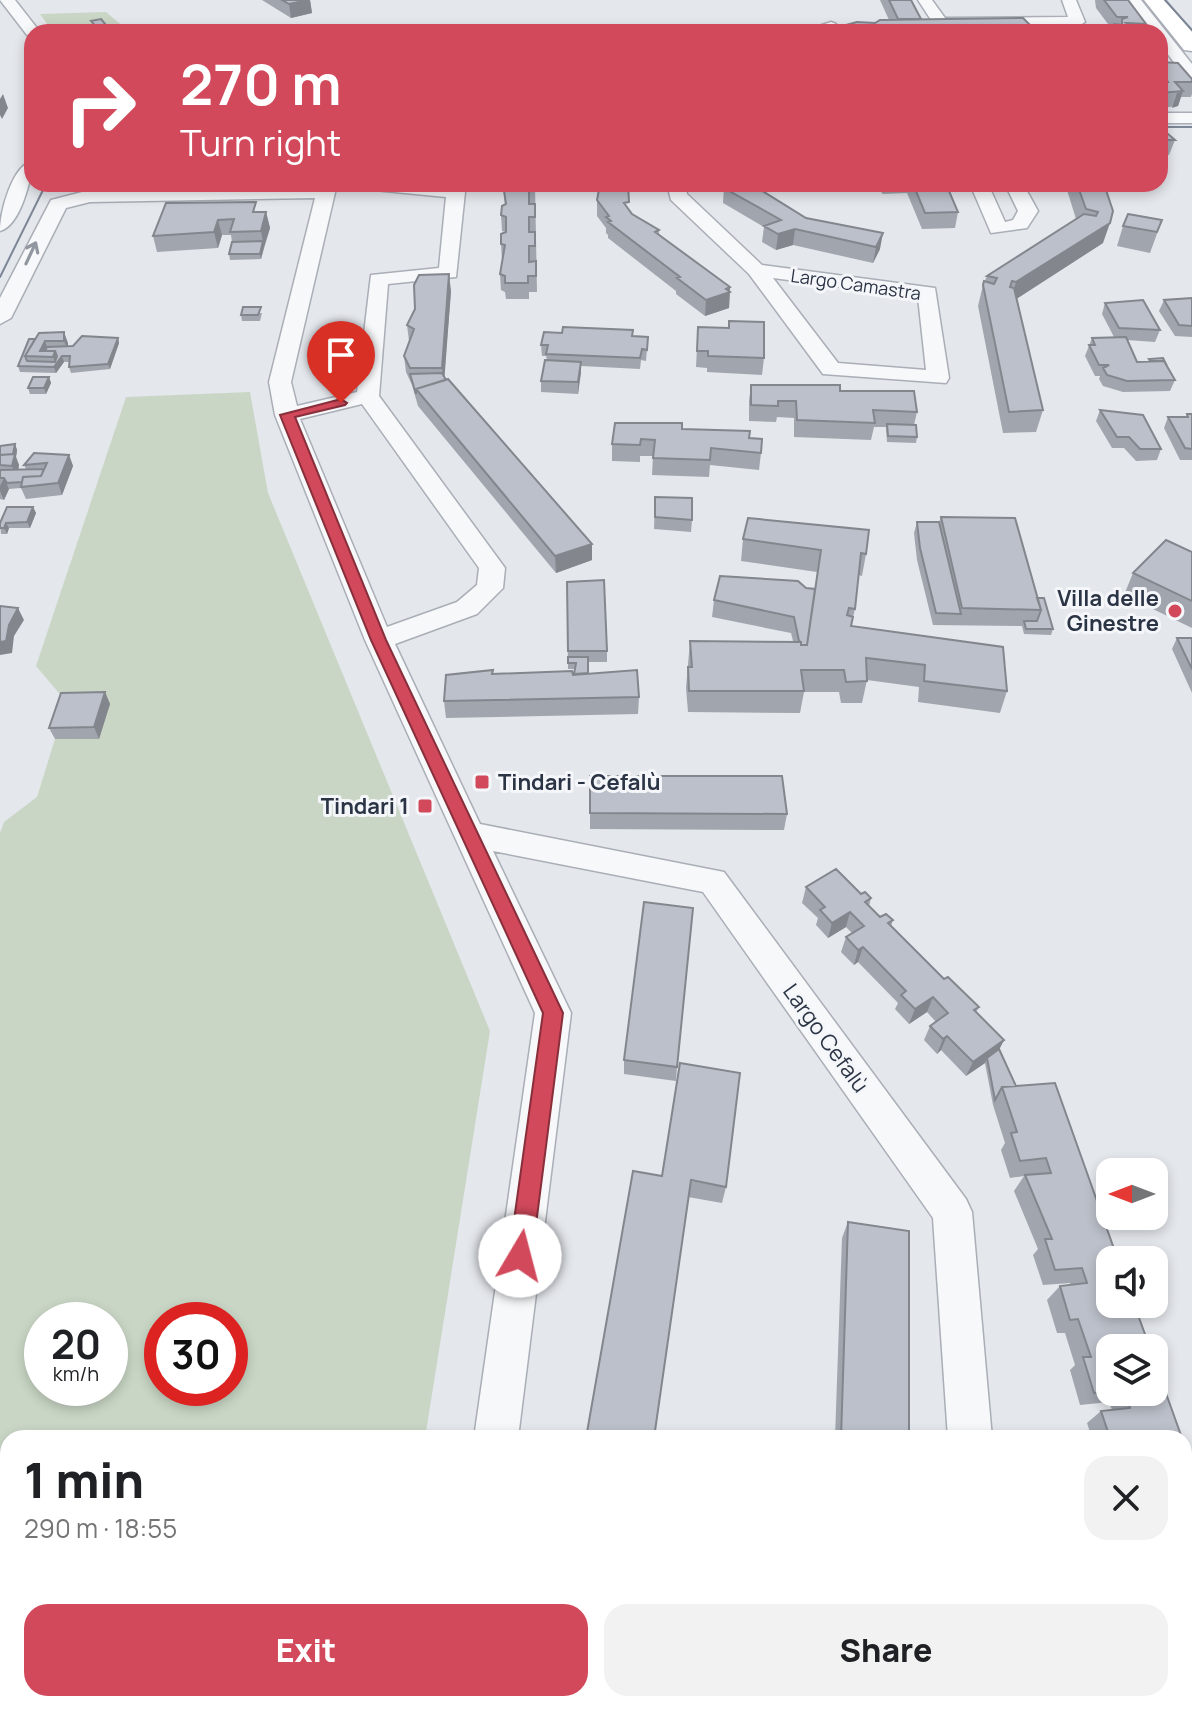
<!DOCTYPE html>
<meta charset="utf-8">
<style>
:root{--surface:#fff;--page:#f2f2f2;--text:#202124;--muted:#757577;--accent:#d1495b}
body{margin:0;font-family:Manrope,sans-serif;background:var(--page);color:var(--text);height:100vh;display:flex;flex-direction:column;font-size:30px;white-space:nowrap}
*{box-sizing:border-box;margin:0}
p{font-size:26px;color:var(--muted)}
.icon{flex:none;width:44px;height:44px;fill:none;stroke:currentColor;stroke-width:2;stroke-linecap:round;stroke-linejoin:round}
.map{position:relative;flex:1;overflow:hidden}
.side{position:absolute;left:0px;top:1430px;width:1192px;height:282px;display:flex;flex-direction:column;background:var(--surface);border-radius:24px 24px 0 0;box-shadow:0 4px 12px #0003}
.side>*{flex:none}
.banner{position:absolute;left:24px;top:24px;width:1144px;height:168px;border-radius:24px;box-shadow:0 4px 12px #0003;background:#d1495b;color:#fff;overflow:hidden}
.needle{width:52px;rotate:270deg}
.tools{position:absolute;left:1096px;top:1158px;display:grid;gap:16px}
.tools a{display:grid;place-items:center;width:72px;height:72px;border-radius:16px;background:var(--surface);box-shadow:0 4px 12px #0003;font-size:40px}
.speed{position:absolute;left:24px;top:1302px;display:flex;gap:16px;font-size:40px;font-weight:700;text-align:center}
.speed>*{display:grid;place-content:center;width:104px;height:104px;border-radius:50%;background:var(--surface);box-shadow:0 4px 12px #0003;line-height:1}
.speed small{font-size:20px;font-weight:400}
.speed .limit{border:12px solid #d22;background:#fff;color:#111}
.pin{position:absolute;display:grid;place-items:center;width:68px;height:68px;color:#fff;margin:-82px -34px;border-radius:50% 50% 50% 0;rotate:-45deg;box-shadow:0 0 8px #0007}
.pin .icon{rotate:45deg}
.me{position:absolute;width:88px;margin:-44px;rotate:8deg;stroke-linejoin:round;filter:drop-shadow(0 0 6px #0008)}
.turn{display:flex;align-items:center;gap:28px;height:168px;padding:0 24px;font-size:36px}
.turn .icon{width:104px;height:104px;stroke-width:2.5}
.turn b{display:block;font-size:56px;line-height:68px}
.round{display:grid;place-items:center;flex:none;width:84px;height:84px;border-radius:24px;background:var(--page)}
.summary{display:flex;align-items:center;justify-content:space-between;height:136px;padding:0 24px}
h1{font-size:48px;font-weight:800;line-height:60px}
.button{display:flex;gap:16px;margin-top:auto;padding:16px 24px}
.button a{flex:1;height:92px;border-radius:24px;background:var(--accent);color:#fff;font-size:32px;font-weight:800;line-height:92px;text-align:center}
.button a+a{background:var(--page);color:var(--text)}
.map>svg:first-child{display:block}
</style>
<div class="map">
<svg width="1192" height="1711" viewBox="0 0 1192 1711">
<rect width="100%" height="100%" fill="#e4e7ec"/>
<path fill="#c9d6c5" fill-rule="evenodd" d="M106 12 125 28 292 29 291 32H53L40 14Z
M250 392 268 493 490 1031 425 1438H8V1685L0 1684V833L4 822 37 797 55 739 97 738 36 666 126 397ZM42 1320H110V1388H42ZM162 1320H230V1388H162Z
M145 1704H326L320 1711H195Z"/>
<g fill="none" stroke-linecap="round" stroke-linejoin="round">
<g stroke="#a9aeb7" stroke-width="3">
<path id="minor" d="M0 0H15L40 32 27 35Z
M918 0H932L945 18 1068 17 1062 0H1076L1085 22 1077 27 940 28 935 26Z
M1126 0H1141L1192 64V80L1186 78 1160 44V32H1150Z
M831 22 836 24V30L801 32Z
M1160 113H1192V123H1160Z
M32 161C32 179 20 226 0 231 0 212 12 166 32 161Z
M319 184H337L291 382 297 406 357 392 371 275 439 268 446 197 374 190 365 184C386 184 452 178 465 192L456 277 388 284 379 396 505 568 503 588 477 614 395 644 480 824 724 872 966 1199 972 1212 992 1438H948L933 1218 703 892 493 851 571 1013 518 1438H474L535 1013 365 640 275 415 269 382 315 198 90 202 66 208 11 318 0 324V298L51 200 90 190ZM362 404 479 568 477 585 457 602 387 627 300 419Z
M667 184H685L687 194 762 265 935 288 949 378 946 383 823 374 749 274 671 200ZM773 278 918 297 926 370 838 363Z
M970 184H988L1005 222 1013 220 1018 211 1005 184H1023L1038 211 1027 228 991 233Z
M1192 1604V1652L1184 1655V1607Z
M435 1704H485L484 1711H434Z
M965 1704H1015L1016 1711H966Z"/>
</g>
<g stroke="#a9aeb7" stroke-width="3">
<path id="secondary" d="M1144 0H1165L1192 32V51L1184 50Z"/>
</g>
<use href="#minor" fill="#f7f8fa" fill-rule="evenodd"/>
<use href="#secondary" fill="#fff" fill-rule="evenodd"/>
<path stroke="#7d8696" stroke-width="2" d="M1165 0 1192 30
M1160 127H1192
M0 277 46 184"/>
</g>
<path fill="#a1a5ae" d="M262 0H310L312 13 291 18Z
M880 0H911L920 19 1032 27 1031 32H820L889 20Z
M1095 0H1128L1146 24 1143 32H1106L1111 28 1096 8Z
M1160 62 1192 79V94L1191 97H1181L1178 106 1160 108Z
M1160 127 1175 140 1169 155 1160 156Z
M503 184H535L537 292H529V299H506L505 292 501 290 500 274 502 260 501 244 505 232 502 231 501 215 505 205Z
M876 184H946L958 212 955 228 922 229 907 193 883 194 876 187Z
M1069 184H1104L1103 243 1016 299 1043 410 1036 432 1003 433 978 306 983 285 987 276 1076 219 1067 190Z
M724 188 880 249 873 263 793 245 776 250 762 242 764 227 723 203Z
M597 200 629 209 632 214 659 230V234L730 292 729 308 705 316 676 294V291L608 238V235L606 233V228L597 216Z
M166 203 266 212 270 228 261 259 230 260 229 254 232 242 231 235H222L218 248 157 252 153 236Z
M1162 220 1150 253 1117 246 1123 226Z
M451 291 444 377 446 380 592 560 556 573 418 406 412 385 406 372 404 356 409 341 407 325Z
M1192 298V337L1175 336 1159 311 1164 300Z
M1105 303 1160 330 1155 342 1127 340 1137 362 1148 361 1149 359 1175 380 1170 391 1123 392 1103 386 1099 379 1100 376H1095L1085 356 1092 338 1114 337 1102 314Z
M262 313 260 321H242L241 315Z
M698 327 764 358 762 375 707 372V368L696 367Z
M64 332 68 346 118 338 119 343 110 369 71 373 69 367V362H64L56 373 20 372 18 366 35 339Z
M633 336 648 337 646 361 641 360 640 369 581 366 578 394 541 392V381L547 360 546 356H542L541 345Z
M49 377 51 383 46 394H30L28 388Z
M751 385 840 391 917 412 914 425 917 437 916 443 887 442 886 427H874L871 440 794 437V418L777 417 776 422 749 421V401Z
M1100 410 1161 449 1157 460 1136 461 1124 448H1112L1096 421Z
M1187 414H1192V460H1180L1164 428 1168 417H1186Z
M682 429 749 438 761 453 759 470 710 465 709 477 652 475 653 456H640V462L612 461V444Z
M15 444 17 450 16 457 19 465 18 470 26 469 24 465 69 455 73 466 62 495 26 499 21 488 9 489 4 500 0 499V446Z
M655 497 692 520 691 532 654 529Z
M33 507 36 513 30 528H9L7 534H1L0 523Z
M941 517 1037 598 1053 629 1051 635 1024 634 1022 626 933 625 917 560 914 533 917 522H939Z
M743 539 866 554 862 576 858 575 855 609 851 626 1007 691 1000 713 918 702 919 687 867 680 862 703H841L839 692H804L800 713 688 712 686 688 690 641H793L791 633 712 617 714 600 806 588 815 589 817 572 741 561Z
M1192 552V628L1124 595 1133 573Z
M567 582 607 651V662H588V673L639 697 638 714 446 718 444 701 493 674H574L575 669H568Z
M1177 638H1192V693L1172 649Z
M105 692 110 704 99 739H55L49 728Z
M590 776 787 814 784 830 590 829Z
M806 887 861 894 871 898 869 906 880 917 893 920 891 926 944 979 979 1007 976 1012 1004 1040 999 1049 1015 1086 1055 1083 1110 1348V1392H1154L1182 1438H1092L1087 1423 1101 1411 1112 1410 1109 1402 1080 1405 1070 1370 1075 1365 1065 1333H1057L1047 1300 1060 1286 1070 1285V1283L1043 1285 1033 1255 1038 1249 1014 1191 1024 1176 1010 1178 1001 1150 1005 1143 993 1105 985 1063 966 1076 941 1050 937 1054 924 1040 930 1026 936 1022 927 1012 909 1024 895 1009 898 1003 858 962 854 965 841 952 846 937 852 933 846 927 828 938 816 925 818 918 802 903Z
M624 1060 677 1067 676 1081 624 1074Z
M633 1171 726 1187 722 1203 688 1197Z
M848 1222 909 1438H835L842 1238Z
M1184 1444 1192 1466V1513L1184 1515Z
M749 1704H899V1711H749Z"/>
<path fill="#83868d" d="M310 0 312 13 291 18 289 4Z
M106 25 107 30 97 31 96 27Z
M881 27 880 32H864Z
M1183 91 1178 106 1172 108 1177 93Z
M3 94 8 108 2 119 0 115V99Z
M266 212 270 228 264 247 261 231Z
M218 220 222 235 218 248 214 232Z
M1110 223 1103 243 1010 303 1016 282Z
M795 229 793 245 776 250 778 234Z
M883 233 880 249 873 263 876 247Z
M263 241 264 247 261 259 260 254Z
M449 274 451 291 444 384 442 368Z
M730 287 729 308 705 316 706 300Z
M64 332 68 343V352L64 341Z
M118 338 119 343 110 369 108 364Z
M45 341 49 352 40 351Z
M55 351 62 356 64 362 56 373 54 367 56 365 53 357Z
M581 362V373L578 394V382Z
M49 377 51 383 46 394 44 388Z
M15 444 17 450 16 457 19 465 17 478 12 466Z
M69 455 73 466 62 495 58 483Z
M4 478 9 489 4 500 0 491V486Z
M33 507 36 513 30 528 27 522Z
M6 523 9 528 7 534 4 528Z
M592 544V560L556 573 555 556Z
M18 608 24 620 14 636 12 653 0 655V642Z
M105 692 110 704 99 739 94 727Z
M850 912 846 927 828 938 832 923Z
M863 947 858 962 854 965 858 950Z
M933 997 927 1012 909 1024 915 1009Z
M947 1036 941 1050 937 1054 943 1039Z
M1004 1040 997 1054 987 1058 985 1063 966 1076 973 1062Z"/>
<path fill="#bbc0ca" stroke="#83868d" stroke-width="2" d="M282 0H308L289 4Z
M889 0H911L921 19H898Z
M1104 0H1128L1146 24 1126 23 1135 30 1133 32H1106L1107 29 1115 30 1111 28 1114 24 1122 25V19L1128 17H1117Z
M1023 18 1032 27H881L864 32H820L857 22 875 23 880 20Z
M101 19 106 25 96 27 91 21Z
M406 27 405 32H306L307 28Z
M111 29 113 32H97Z
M1160 62 1178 63 1192 79V82H1175L1183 91 1160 93V82H1168L1160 69Z
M1160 127 1175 140H1160Z
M503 184H535V190H529V204H535V217H529V232H535V246H529V262L536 261V276H528V283H505V276L500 274 505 245 501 244V234L506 232V217L501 215 502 206 506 204Z
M600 184H628L629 202 624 203 632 214 659 230 655 232 730 287 726 289 730 292 706 300 677 278 680 277 608 222 611 221 606 217 609 216 597 200Z
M736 184H751L806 218 883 233 876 247 795 229 778 234 764 226 781 220 724 188Z
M913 184H946L958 212 925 213Z
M1077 184H1104L1113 211 1110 223 1016 282 1012 281 1010 287 1014 288 1043 410 1009 412 983 285 984 281 994 284 997 278 987 276 1084 214 1096 216 1098 212 1086 209Z
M256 202 253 212H266L261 231 230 232 234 219 218 220 214 232 153 236 166 203Z
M1128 214 1162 220 1157 232 1123 226Z
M263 241 260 254H229L232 242Z
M449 274 442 368H410L404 356 414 329 407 325 415 309 414 285 419 275Z
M1192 298V326L1179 325 1164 300Z
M1143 300 1160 330 1119 328 1105 303Z
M243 307H261L258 315H241Z
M729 321 764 322V358L708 356V351H697L698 327 729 328Z
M563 327 633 330 632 336 648 337 647 350 642 349 640 358 546 354 548 345H541L544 332 562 333Z
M64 332V341H45L40 351H55L53 357 25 356 39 333Z
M82 336 118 338 108 364 69 367 70 356H62L54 367 18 366 29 339H35L25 356 27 361 55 362 57 356 55 351H45L47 347 73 346Z
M1126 337 1137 362 1164 361 1175 380 1127 381 1107 375 1103 368 1109 365H1099L1089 345H1095L1092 338Z
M1163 358 1167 366 1164 361H1151L1149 359Z
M545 360 581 362 578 382 541 381Z
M442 373 446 380 416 389V394L410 374Z
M33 377H49L44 388H28Z
M448 379 592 544 555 556 416 389Z
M751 385H840V391H914L917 412 873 410 875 423 797 420 796 401H778V406L751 405Z
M1100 410 1143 415 1161 449H1140L1129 437H1117Z
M1187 414H1192V449L1185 448 1168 417H1188Z
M615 423H682V429L750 431 749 438 762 439 761 453 711 448 710 460 653 458 655 440 641 439 640 445 612 444Z
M887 424 916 425 917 437 888 436Z
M15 444 13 454 0 455V446Z
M34 453 69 455 58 483 21 487 23 477 41 476 47 463 24 465Z
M15 454 12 466 0 465V455Z
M44 469 41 476 23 477 22 482 7 483 4 478H0V470Z
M655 497 692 498V520L655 517Z
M7 507H33L27 522 6 523 4 528H0V523Z
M941 517 1015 518 1041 610 962 608Z
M748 518 869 530 866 554 861 553 855 609 849 608 847 615 853 617 851 626 1003 647 1007 691 924 681 925 665 866 658 867 681 846 682 844 670H801L804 691H689L688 667H692L690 641 801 642V645H807L821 550 743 539Z
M917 522H939L961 614 936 613 920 548Z
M1166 540 1192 552V601L1133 573Z
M720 576 798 581 806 588 815 589 807 645H801V642L799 641 794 617 714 600Z
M604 580 607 651H568L567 582Z
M1037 598H1044L1053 629H1026L1024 621H1037L1041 610Z
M0 606 18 608 9 625 6 641 0 642Z
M1177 638H1192V669Z
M568 657H588V673L574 674 576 663H568Z
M493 670 492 674 572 671 573 675 637 670 639 697 444 701 446 675Z
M105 692 94 727 49 728 61 693Z
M590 776H782L787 814 590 813Z
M836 869 861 894 865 892 871 898 865 902 880 917 886 914 893 920 888 923 944 979 948 977 979 1007 974 1010 1004 1040 973 1062 947 1036 943 1039 930 1026 948 1013 933 997 915 1009 901 995 906 991 863 947 858 950 846 937 864 926 850 912 832 923 820 910 825 907 806 887Z
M644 902 693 908 677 1067 624 1060Z
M999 1049 1016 1086 1002 1087 995 1100 987 1058Z
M680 1063 740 1073 726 1187 691 1180 654 1438H586L633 1171 662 1176Z
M1055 1083 1118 1260H1110V1304H1134L1150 1348H1110V1391L1094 1393 1083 1357H1091L1078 1319 1070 1320 1060 1286 1087 1283 1082 1268 1055 1270 1045 1239H1052L1025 1175 1051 1173 1046 1158 1020 1161 1011 1133 1017 1132 1002 1087Z
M848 1222 909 1231V1438H841Z
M1154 1360 1182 1438H1110L1101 1411 1130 1408 1125 1392H1154Z
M1184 1444 1192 1466V1507L1184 1508Z
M753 1704H899V1711H752Z"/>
<defs><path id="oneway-shaft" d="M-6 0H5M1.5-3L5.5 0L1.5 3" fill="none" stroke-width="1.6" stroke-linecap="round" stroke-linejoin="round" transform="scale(2)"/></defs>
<use stroke="#9196a0" href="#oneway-shaft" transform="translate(31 253) rotate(-65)"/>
<path fill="#d1495b" stroke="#882f3b" stroke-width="2" d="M341 399 347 403 345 405 295 417 386 640 563 1013 532 1256 528 1264 520 1267 512 1264 509 1256 543 1013 371 640 280 415Z"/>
<g fill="#d1495b" stroke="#f4f6f9" stroke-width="3">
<circle cx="1175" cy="611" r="8"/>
<rect x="474" y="774" width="16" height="16" rx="4"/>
<rect x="417" y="798" width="16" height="16" rx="4"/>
</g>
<g text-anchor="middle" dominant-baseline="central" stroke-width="6" stroke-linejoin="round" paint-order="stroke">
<g font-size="18" fill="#2b3445" stroke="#f4f6f9">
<text transform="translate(856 284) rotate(8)">Largo Camastra</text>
</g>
<g font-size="22" font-weight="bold" fill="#2b3445" stroke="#f4f6f9" text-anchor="end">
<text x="1159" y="598">Villa delle<tspan x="1159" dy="25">Ginestre</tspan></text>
<text x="498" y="782" text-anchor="start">Tindari - Cefalù</text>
<text x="409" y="806">Tindari 1</text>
</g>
<g font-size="22" fill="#2b3445" stroke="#f4f6f9">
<text transform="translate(826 1038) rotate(54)">Largo Cefalù</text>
</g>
</g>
</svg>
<div class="tools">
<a><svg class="needle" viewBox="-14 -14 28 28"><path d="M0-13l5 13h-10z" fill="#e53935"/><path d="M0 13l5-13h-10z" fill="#757577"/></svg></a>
<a><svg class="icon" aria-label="sound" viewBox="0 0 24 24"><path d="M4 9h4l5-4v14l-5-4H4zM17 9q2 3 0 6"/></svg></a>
<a><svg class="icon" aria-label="layers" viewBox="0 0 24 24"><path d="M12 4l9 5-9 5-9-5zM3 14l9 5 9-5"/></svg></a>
</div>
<div class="speed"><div>20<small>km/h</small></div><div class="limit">30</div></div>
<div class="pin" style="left:341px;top:403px;background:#d93025"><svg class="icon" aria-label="arrive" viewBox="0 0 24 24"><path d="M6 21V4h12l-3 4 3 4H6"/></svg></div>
<svg class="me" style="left:520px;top:1256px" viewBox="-20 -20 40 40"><circle r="19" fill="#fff"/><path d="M0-13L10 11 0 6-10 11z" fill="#d1495b"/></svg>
<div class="banner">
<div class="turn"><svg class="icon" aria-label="right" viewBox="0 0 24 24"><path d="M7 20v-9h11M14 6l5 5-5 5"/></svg><div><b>270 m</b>Turn right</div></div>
</div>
<section class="side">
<div class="summary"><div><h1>1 min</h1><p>290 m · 18:55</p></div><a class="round"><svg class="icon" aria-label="close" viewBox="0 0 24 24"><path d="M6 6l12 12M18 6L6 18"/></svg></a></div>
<div class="button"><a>Exit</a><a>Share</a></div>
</section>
</div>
